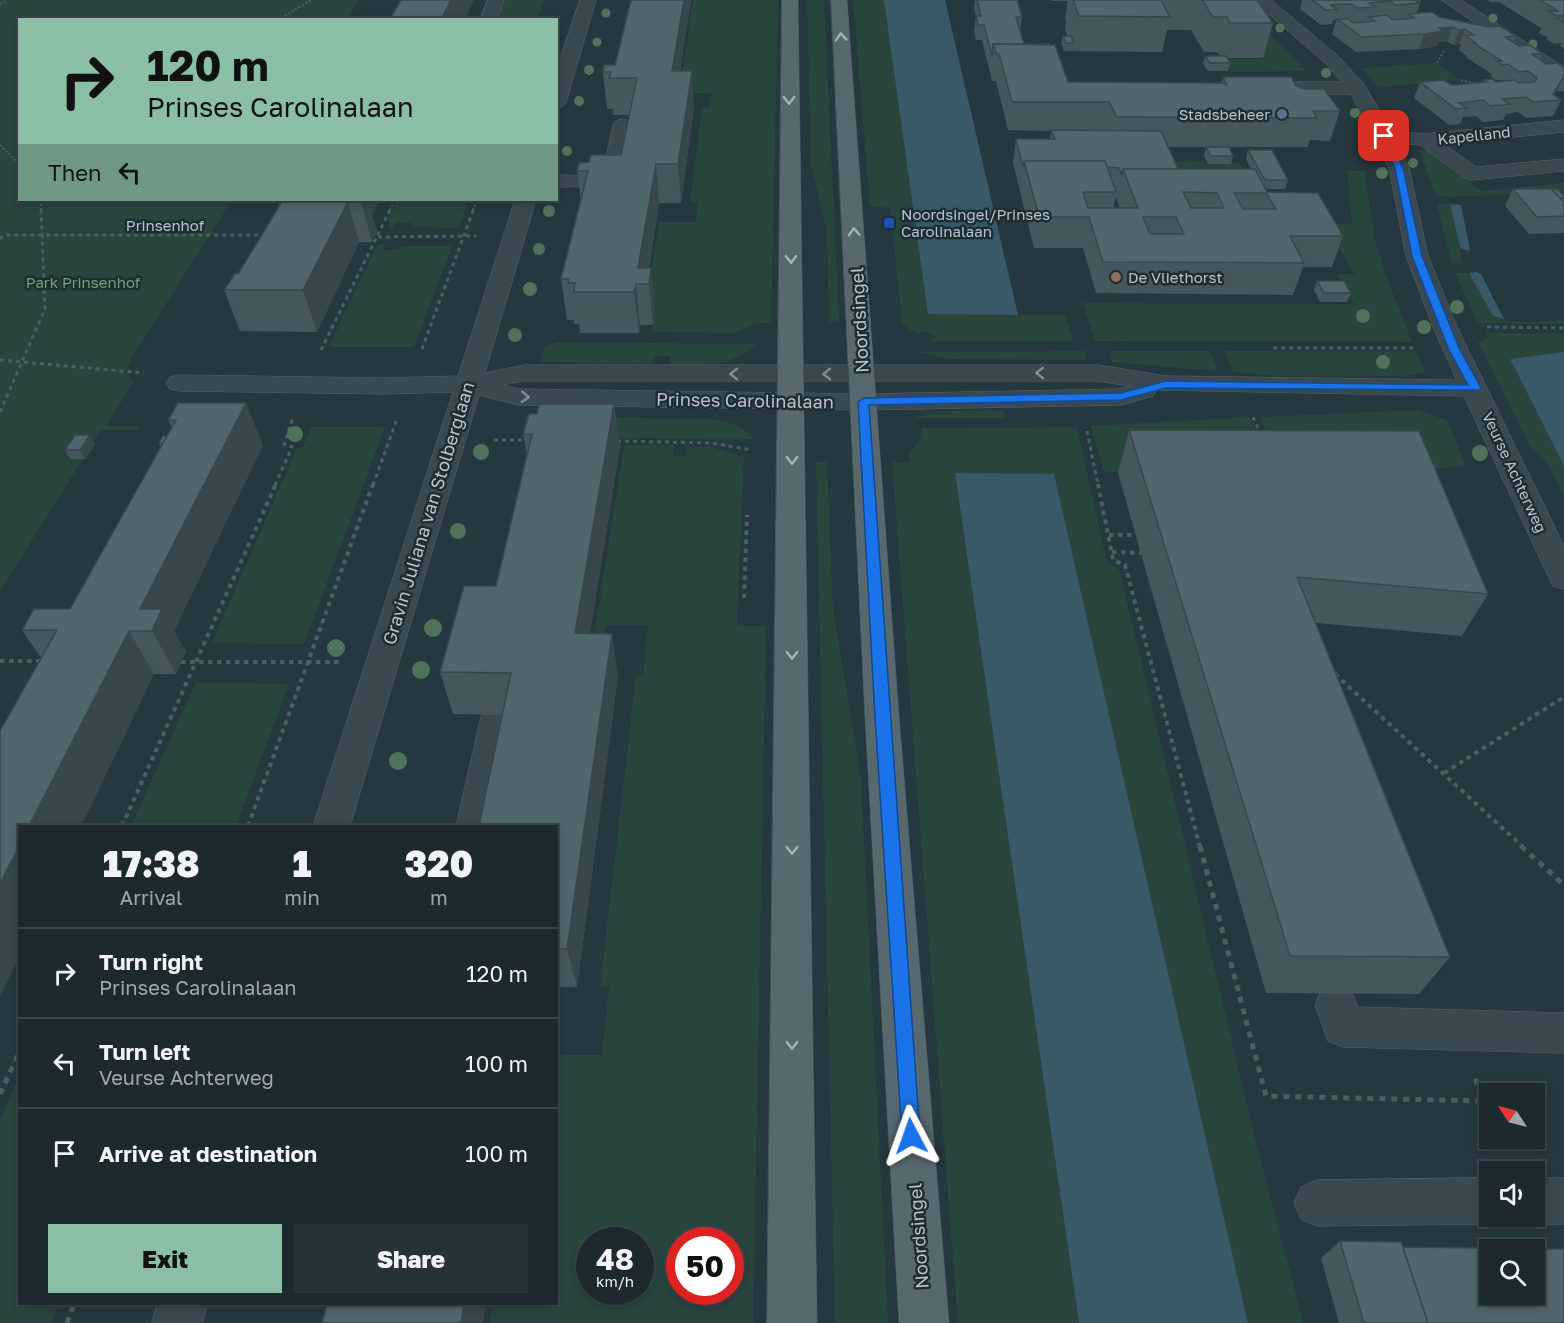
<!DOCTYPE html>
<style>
:root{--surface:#1c2a2f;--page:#253237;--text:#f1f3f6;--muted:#a0a7aa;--line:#3a464b;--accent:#8abfa5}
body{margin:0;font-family:"Golos Text",sans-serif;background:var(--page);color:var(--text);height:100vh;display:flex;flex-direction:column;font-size:22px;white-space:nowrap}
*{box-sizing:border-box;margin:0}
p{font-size:20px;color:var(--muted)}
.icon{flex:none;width:33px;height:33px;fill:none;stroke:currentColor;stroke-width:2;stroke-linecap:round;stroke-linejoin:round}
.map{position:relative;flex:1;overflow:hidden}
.side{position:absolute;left:18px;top:825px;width:540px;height:480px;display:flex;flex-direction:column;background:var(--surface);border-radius:0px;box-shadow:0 3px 9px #0003,0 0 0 2px var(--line)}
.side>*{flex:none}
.top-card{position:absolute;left:18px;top:18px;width:540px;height:183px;border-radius:0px;box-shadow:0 3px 9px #0003,0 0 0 2px var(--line);background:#8abfa5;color:#111;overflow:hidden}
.needle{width:39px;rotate:306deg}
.buttons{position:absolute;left:1479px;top:1083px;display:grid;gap:12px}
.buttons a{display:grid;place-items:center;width:66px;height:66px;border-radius:0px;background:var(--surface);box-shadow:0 3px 9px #0003,0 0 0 2px var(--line);font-size:30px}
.speed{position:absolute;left:576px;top:1227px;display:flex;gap:12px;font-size:30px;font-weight:700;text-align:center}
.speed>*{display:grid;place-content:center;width:78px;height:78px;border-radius:50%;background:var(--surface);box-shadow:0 3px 9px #0003,0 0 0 2px var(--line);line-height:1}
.speed small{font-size:15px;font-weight:400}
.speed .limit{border:9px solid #d22;background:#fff;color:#111}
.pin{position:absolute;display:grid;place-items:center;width:51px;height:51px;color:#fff;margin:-26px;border-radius:12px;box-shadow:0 3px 9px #0006}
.me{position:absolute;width:66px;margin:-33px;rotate:356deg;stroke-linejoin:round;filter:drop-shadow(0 0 4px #0008)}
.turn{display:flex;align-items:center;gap:21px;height:126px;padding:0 30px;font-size:27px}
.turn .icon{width:78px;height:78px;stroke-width:2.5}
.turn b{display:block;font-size:42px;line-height:51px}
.then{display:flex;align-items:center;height:57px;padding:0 30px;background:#0003;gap:12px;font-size:22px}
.eta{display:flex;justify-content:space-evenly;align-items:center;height:102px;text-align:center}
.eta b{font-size:36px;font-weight:800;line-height:42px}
.cta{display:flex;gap:12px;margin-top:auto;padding:12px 30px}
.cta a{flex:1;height:69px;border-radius:0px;background:var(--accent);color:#111;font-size:24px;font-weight:800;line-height:69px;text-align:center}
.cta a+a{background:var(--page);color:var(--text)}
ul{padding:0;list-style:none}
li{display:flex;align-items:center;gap:18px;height:90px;padding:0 30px;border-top:2px solid var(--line)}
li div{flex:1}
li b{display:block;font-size:22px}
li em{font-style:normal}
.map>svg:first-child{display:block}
</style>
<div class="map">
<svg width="1564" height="1323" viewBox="0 0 1564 1323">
<rect width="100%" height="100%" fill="#25383f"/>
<path fill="#2a443e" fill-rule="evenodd" d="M0 0H359L347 19 20 20V200H232L132 357 126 372 134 381 106 426H140L137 430H101L0 591Z
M502 0H544L537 19 497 18Z
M693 0H778L771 323H756L735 333 651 332 656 307H645L659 222H696L698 202H690L702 108H709L711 93H679Z
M807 0H824L839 322H829L827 233 811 163Z
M853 0H884L1018 315 1065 314 1073 341 929 342 936 336 925 331 918 334 906 327 902 322 890 207 870 206Z
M1261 27 1287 50 1306 71 1231 72 1223 59H1264L1245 28Z
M1437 63 1461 80 1379 87 1361 68Z
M1420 150 1432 151 1481 191 1564 183V194L1454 196V198L1435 195Z
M1164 161 1239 162 1251 184H1174Z
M1347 171H1365L1374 236 1384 271 1412 342 1095 341 1083 303 1354 304 1337 274H1355L1324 224H1352Z
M397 200H469L459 228 411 227 412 223 395 222 392 229H388L390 223 387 222Z
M1437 203 1450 204 1463 264 1451 263Z
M385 244 382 250H399L401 246H452L414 347H329L377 245Z
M1455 273H1469L1493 316C1513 326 1543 320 1564 320V324L1478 323Z
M1485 333H1564V352L1510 359 1564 466V496L1546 461 1530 446 1478 342 1488 338Z
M556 342 759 344C728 368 707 364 670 365V356H654L652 364 541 362 544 348Z
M1084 351 1086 360 947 359 918 352Z
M1110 351H1210L1218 371 1112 362Z
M1225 351H1416L1425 372 1405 376H1276L1233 372Z
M1004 410 1006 418H913L940 411Z
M1417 410 1447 420 1466 466 1401 472H1283L1260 417Z
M526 416 713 419 738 425 754 439 527 437 522 431Z
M1250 417 1273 472H1104L1091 426Z
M312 427H385L304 644 212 643 297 448H302Z
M1077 427 1107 563 1119 569 1253 1130 1303 1323H1248L1054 475 955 474 1079 1323H958L892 462 909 463 908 454 922 438 921 428Z
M624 445H674L673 456H686L688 447H712L744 457 737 626H766L753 1323H490L493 1304H556L557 1055H602L609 987H600L636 676 643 675 648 626 606 625 604 637H594ZM590 1240H640V1292H590ZM680 1240H730V1292H680Z
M816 462H827L833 608 861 781 888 1323H835Z
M196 682 289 684 236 826H131Z
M19 1076 20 1304H58L51 1323H0V1120Z"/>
<path fill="#395966" d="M884 0H945L1018 315 928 314Z
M1450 204 1461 205 1470 250 1468 251 1460 248Z
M1476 272 1481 274 1504 319 1493 316 1469 273Z
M1564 352V466L1510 359Z
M955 473 1054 474 1248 1323H1079Z"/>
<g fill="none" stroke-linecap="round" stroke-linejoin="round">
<g stroke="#57666d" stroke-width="1">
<path id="minor" d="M488 0H504L497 20H480Z
M580 0H596L566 102 563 106 556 108V71Z
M1253 0H1271L1337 55 1364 84 1391 131 1425 134 1564 120V132L1444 144 1476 167 1564 159V171L1472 180 1465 178 1420 145 1397 143 1409 168 1428 256 1457 327 1564 546V589L1553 586 1549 578 1464 396 1157 390 1153 396 1121 405 864 410 518 405 479 395 350 826H313L453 392 383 394 179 391 170 389 166 383 170 377 179 375 383 378 458 376 515 200H536L485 373 524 365H1098L1166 376 1457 380 1433 327 1406 256 1389 168 1351 94H1257L1250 92 1248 88 1250 84 1257 82H1342L1325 63ZM524 381H1098L1130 386 1119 389 864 394 518 389 503 385Z
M1442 0H1461L1564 67V81L1557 79Z
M623 119 630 121 633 125 622 182 618 186 556 187V175L602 176 613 125 616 121Z
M498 704 510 708 515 717 493 826H456L481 717 486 708Z
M1336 986 1351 991 1358 1007 1564 1013V1053L1343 1047 1328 1041 1315 1005 1321 991Z
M1490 1178V1216H1507L1490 1224 1317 1226 1301 1219 1294 1203 1301 1187 1317 1180Z
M1534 1178H1564V1224H1534L1518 1217 1534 1216Z
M158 1304H208L202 1323H152Z"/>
</g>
<g stroke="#46555b" stroke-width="1">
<path id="major" d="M782 0H798L817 1323H767Z
M831 0H847L899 717 949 1323H899L865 717Z"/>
</g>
<path stroke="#49615d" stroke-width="2" stroke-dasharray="2 2" stroke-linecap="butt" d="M0 4 7 0
M278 20 311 0
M1437 63 1445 49
M1461 80 1478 84
M0 145 20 165
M41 200V210
M390 210 395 200
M473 210 477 200"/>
<path stroke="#49615d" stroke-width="3" stroke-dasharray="4 4" stroke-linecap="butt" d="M378 237 476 236
M0 239 4 235H266
M1487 327 1564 328
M1273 348H1413
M422 349 474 208
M321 350 391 208
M0 360 144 373
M0 412 45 309 41 208
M1253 417 1261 435
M1087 431 1098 485
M494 440H528
M617 441 712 443 752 450
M275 485 292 447 284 444 293 417
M373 485 397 419"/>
<path stroke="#49615d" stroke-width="4" stroke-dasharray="4.5 4.5" stroke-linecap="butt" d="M1098 484 1113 560 1125 565 1200 847
M1109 535H1141
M1112 552 1144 553
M744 598 747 515
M0 661H42
M181 662H339
M1335 674 1523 847
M1444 773 1564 697
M122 826 276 484
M248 826 373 484"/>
<path stroke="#49615d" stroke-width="5" stroke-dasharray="6 6" stroke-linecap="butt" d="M1200 846 1266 1096 1482 1101 1475 1077
M1521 846 1564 885
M0 1094 20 1051
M67 1323 74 1304"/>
<use href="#minor" fill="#39494f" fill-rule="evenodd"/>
<use href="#major" fill="#57686f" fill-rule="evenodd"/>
</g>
<g fill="#52715c">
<circle cx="606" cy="13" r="4.5"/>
<circle cx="1493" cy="18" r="4.5"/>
<circle cx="1280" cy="28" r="4.5"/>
<circle cx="597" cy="42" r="4.5"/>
<circle cx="1533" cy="44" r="4.5"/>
<circle cx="589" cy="70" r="5"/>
<circle cx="1326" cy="73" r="5"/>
<circle cx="579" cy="101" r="5"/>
<circle cx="1355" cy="113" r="5"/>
<circle cx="567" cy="151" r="5"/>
<circle cx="1413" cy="163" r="5"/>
<circle cx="1382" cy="173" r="6"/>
<circle cx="549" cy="211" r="6"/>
<circle cx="539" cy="249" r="6"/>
<circle cx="530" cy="289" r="7"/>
<circle cx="1457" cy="307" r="7"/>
<circle cx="1363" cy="316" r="7"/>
<circle cx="1424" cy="327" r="7"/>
<circle cx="515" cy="335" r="7"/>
<circle cx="1383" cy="362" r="7"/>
<circle cx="295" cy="434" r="8"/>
<circle cx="481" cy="452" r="8"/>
<circle cx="1480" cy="453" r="8"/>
<circle cx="458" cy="531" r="8"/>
<circle cx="433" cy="628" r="9"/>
<circle cx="336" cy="648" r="9"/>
<circle cx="421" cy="670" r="9"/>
<circle cx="398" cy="761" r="9"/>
</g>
<path fill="#45575d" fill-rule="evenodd" d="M631 0H691L680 71 694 107 681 203H659L649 268 655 309 653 325H640L639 333H580L579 324H574V320H567L561 279 581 201 577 171 589 162 621 155 630 115H613V109H607L603 72 615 65Z
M975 0H1017L1022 17 1020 32 1024 44 1068 82 1221 83 1223 77 1296 86 1340 111 1330 141 1310 140 1307 147H1168L1178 169H1251L1246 159 1248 150 1288 180 1285 189H1265L1267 192 1343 236 1332 267H1303L1293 295 1096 293 1083 248H1034L1013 163 1016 139H1050L1051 131 1008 130 996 81H992L982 40H976L974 31 976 16 974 9ZM1116 197 1120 208H1113Z
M1051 0H1257L1273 23 1263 58H1227L1230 63 1228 71H1208L1203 64 1205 56H1220L1217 52H1204L1191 30H1167L1162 52 1064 51 1061 43 1063 36H1067L1065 30 1066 21 1065 18 1068 1H1052Z
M1302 0H1421L1419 2 1420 3 1417 13 1439 17 1516 36 1513 42 1519 46 1542 54 1539 60 1546 64 1564 68V91H1557L1554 95 1561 100 1553 116 1526 118 1518 112 1506 114 1503 120 1494 121 1483 122 1476 116 1463 117 1460 124 1449 125 1414 98 1420 82 1453 85 1483 83 1484 80 1496 82 1503 81 1501 80H1496L1491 76 1492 74 1467 58V56L1459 50 1461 45 1459 44 1454 45 1447 42H1439L1438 46 1419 49 1356 52 1332 34 1337 19H1347L1333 20 1332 24 1321 25 1300 9Z
M1487 0H1564V49L1560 46 1561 43 1554 44 1546 39 1547 37 1539 33 1541 28 1499 2H1491Z
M1206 147 1233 156 1231 164H1208L1204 156Z
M1513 189 1564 196V233L1529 234 1505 206Z
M277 200H380L372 215 377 231 372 242H359L317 332 240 331 224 290 238 274 279 206Z
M1317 281 1351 293 1347 302H1320L1314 290Z
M178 403 263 445 174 631 186 651 176 674H154L81 826H20V955L0 996V731L41 658 22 630 70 609 161 448 159 443 167 436 172 428 168 420Z
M614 404 620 446 590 633 618 676 577 987H556V826L502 715 453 714 440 672 496 586 527 455 523 435 537 414Z
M1129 430 1488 594 1462 636 1316 623 1450 957 1419 994 1266 993 1118 473Z
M95 444 85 459H70L65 450Z
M1340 1241 1403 1247 1564 1323H1339L1321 1258Z"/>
<path fill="#38474c" d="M451 0H474L465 20H441Z
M684 0H691L674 107 672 71Z
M1453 27 1447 42H1439L1438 46 1419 49 1424 34 1439 28Z
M1465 29 1459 44 1454 45 1459 30Z
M692 71 694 107 681 203 678 164Z
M1564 76 1557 91 1551 101 1553 94Z
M656 164 659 203 646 284 638 268Z
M356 200H380L372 215 377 231 372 242 361 202Z
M348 202 359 242 317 332 303 290Z
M651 268 655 309 653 325 649 284Z
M636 284 640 325 639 333 634 292Z
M246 403 263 445 174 631 186 651 176 674 152 631 140 609Z
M614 404 620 446 583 676 575 633Z
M90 435 95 444 85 459 80 450Z
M129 631 154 674 81 826H29Z
M612 634 618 676 577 987 567 949Z
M20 845V955L0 996V883Z
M464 1304H486L483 1323H461Z"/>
<path fill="#50656c" stroke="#38474c" stroke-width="1.5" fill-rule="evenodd" d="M401 0H451L441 20H389Z
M631 0H684L672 71H692L678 164H656L638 268H651L649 284H636L634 292H574L575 283H568L569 279H561L588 171H577L579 163 589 162 591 155H621L637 78H609L611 72H603L604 65H615Z
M977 0H1017L1022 17H1016L1024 44H1049H993L992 56 984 25H978L976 16H981Z
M1073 0H1161L1170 17 1079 16Z
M1202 0H1257L1273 23H1230L1227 17H1213Z
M1312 0H1415L1420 3 1396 5 1390 1 1369 3 1375 7 1357 8 1352 4 1331 5 1337 10H1326Z
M1540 0H1564V16L1555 15 1548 11H1558Z
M1432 12 1439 17 1489 27 1500 26 1516 36 1505 37 1519 46 1530 45 1542 54H1532L1546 64 1557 63 1564 68V76L1553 94 1561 100 1534 102 1526 97 1502 99 1510 104 1502 105 1490 106 1483 100 1459 103 1467 108 1456 109 1420 82 1443 80 1453 85 1487 82 1484 80 1493 79 1496 82 1515 80 1519 83 1535 82 1537 78 1528 71 1519 72 1508 64 1503 65 1497 61H1502L1473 43H1476L1465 35H1474L1465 29 1459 30 1453 27 1439 28 1444 31 1424 34 1362 37 1337 19H1348L1353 23 1375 21 1369 17 1387 15 1393 20 1414 18 1408 14Z
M1564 17 1563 22 1556 18Z
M1063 36H1071L1074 43H1066Z
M993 44 1055 45 1068 82 1223 83 1227 85 1223 77H1291L1296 86 1304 89H1324L1340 111H1313L1317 118 1117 117 1109 102H1012L999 54 996 53Z
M1205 56H1226L1230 63H1210Z
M1051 130 1161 131 1178 169H1123L1122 175 1119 168 1107 167 1105 161H1024L1023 167 1016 139H1055Z
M1206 147H1229L1233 156H1211Z
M1248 150H1272L1288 180H1265Z
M1024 161H1105L1116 192H1083L1088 208H1138L1123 169H1255L1267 192 1318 193 1343 236H1290L1304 263 1103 262 1089 217H1039ZM1183 192 1217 193 1224 208H1191ZM1234 193H1266L1276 209H1243ZM1143 217H1176L1184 234H1150Z
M1513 189H1551L1564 202V216L1537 217Z
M1552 189H1557L1564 196V198H1560Z
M283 200H362L361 202H348L303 290H224L235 274H238Z
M1317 281H1344L1351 293H1324Z
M178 403H246L140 609H162L152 631H129L29 826H20V845L0 883V731L57 630H22L34 609H70L176 420H168Z
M539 404H614L575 633 612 634 567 949H556V826H479L511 673 440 672 464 586H496L532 434 523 435 529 414H537Z
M1129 430 1419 431 1488 594 1297 577 1450 957 1290 956Z
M75 435H90L80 450H65Z
M163 436H167L163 443H159Z
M1340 1241 1401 1242 1428 1323H1364Z
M1403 1247 1564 1249V1323H1428ZM1490 1250H1534V1294H1490Z
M327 1304H464L461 1323H322Z"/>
<defs><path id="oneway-chevron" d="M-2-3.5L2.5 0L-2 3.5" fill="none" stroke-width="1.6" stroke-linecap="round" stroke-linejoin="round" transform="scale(1.5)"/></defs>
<g stroke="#a3b1b8">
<use href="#oneway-chevron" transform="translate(841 37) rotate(-94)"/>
<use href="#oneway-chevron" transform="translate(789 100) rotate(90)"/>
<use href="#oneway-chevron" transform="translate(854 232) rotate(-93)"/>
<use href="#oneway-chevron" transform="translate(791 259) rotate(89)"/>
<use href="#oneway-chevron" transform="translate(792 460) rotate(90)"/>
<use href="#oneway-chevron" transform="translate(792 655) rotate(90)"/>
<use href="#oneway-chevron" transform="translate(792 850) rotate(90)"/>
<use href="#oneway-chevron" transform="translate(792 1045) rotate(90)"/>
</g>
<g stroke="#7e8c93">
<use href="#oneway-chevron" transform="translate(1040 373) rotate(-180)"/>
<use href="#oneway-chevron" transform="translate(734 374) rotate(-180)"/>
<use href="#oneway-chevron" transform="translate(827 374) rotate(179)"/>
<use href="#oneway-chevron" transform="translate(525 397) rotate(3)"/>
</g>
<path fill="#1a73e8" stroke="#114b97" stroke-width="1.5" d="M1381 134 1388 136 1403 168 1422 256 1459 348 1481 388 1479 390 1166 388 1121 400 869 405 920 1136 918 1143 911 1146 904 1143 902 1136 875 717 858 402 864 398 1121 393 1166 381 1468 385 1448 348 1412 256 1395 168Z"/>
<circle fill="#5c6f8a" stroke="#1e2e34" stroke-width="2" cx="1282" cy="114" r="6"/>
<rect fill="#1a4fb4" stroke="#1e2e34" stroke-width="2" x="883" y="217" width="12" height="12" rx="3"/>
<circle fill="#8d6e63" stroke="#1e2e34" stroke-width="2" cx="1116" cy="277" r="6"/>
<g text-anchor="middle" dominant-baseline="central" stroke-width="5" stroke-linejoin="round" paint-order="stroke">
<g font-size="15" fill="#b6c3ca" stroke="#1e2e34" text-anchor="start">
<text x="1270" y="114" text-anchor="end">Stadsbeheer</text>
<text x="901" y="214">Noordsingel/Prinses<tspan x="901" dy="17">Carolinalaan</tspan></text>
<text x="1128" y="277">De Vliethorst</text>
</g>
<g font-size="15" fill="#b6c3ca" stroke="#1e2e34">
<text transform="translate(1474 135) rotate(-6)">Kapelland</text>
<text x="165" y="225">Prinsenhof</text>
<text transform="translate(1515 472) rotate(65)">Veurse Achterweg</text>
</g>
<g font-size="15" fill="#76a074" stroke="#1e2e34">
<text x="83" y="282">Park Prinsenhof</text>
</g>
<g font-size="18" fill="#b6c3ca" stroke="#1e2e34">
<text transform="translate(859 320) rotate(-93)">Noordsingel</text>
<text transform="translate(745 400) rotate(1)">Prinses Carolinalaan</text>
<text transform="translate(428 513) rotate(-73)">Gravin Juliana van Stolberglaan</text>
<text transform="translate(918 1236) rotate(-94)">Noordsingel</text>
</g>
</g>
</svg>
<div class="buttons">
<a><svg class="needle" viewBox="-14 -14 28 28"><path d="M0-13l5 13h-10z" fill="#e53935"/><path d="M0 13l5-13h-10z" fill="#a0a7aa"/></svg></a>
<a><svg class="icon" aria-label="sound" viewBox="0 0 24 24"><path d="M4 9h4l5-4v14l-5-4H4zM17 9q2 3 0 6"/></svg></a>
<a><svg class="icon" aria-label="search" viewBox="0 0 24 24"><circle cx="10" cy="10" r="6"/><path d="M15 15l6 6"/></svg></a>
</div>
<div class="speed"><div>48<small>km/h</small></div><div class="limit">50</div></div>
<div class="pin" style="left:1384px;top:136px;background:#d93025"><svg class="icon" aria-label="arrive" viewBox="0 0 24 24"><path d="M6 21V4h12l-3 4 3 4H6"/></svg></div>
<svg class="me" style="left:911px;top:1136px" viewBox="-20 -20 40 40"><path d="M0-17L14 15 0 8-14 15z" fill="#1a73e8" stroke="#fff" stroke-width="4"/></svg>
<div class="top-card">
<div class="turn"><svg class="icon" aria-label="right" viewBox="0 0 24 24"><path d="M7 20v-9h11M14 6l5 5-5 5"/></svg><div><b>120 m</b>Prinses Carolinalaan</div></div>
<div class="then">Then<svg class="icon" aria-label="left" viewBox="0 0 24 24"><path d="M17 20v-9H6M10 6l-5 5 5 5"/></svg></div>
</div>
<section class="side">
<div class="eta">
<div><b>17:38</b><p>Arrival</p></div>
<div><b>1</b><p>min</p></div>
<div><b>320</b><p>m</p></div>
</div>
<ul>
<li><svg class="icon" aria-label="right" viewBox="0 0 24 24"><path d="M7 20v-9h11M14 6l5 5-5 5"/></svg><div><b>Turn right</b><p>Prinses Carolinalaan</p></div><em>120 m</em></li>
<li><svg class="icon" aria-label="left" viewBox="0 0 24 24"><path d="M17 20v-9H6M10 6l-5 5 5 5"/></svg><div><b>Turn left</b><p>Veurse Achterweg</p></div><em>100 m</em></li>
<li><svg class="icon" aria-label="arrive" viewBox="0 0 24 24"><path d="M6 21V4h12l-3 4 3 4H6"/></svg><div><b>Arrive at destination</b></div><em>100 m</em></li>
</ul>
<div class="cta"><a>Exit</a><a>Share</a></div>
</section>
</div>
